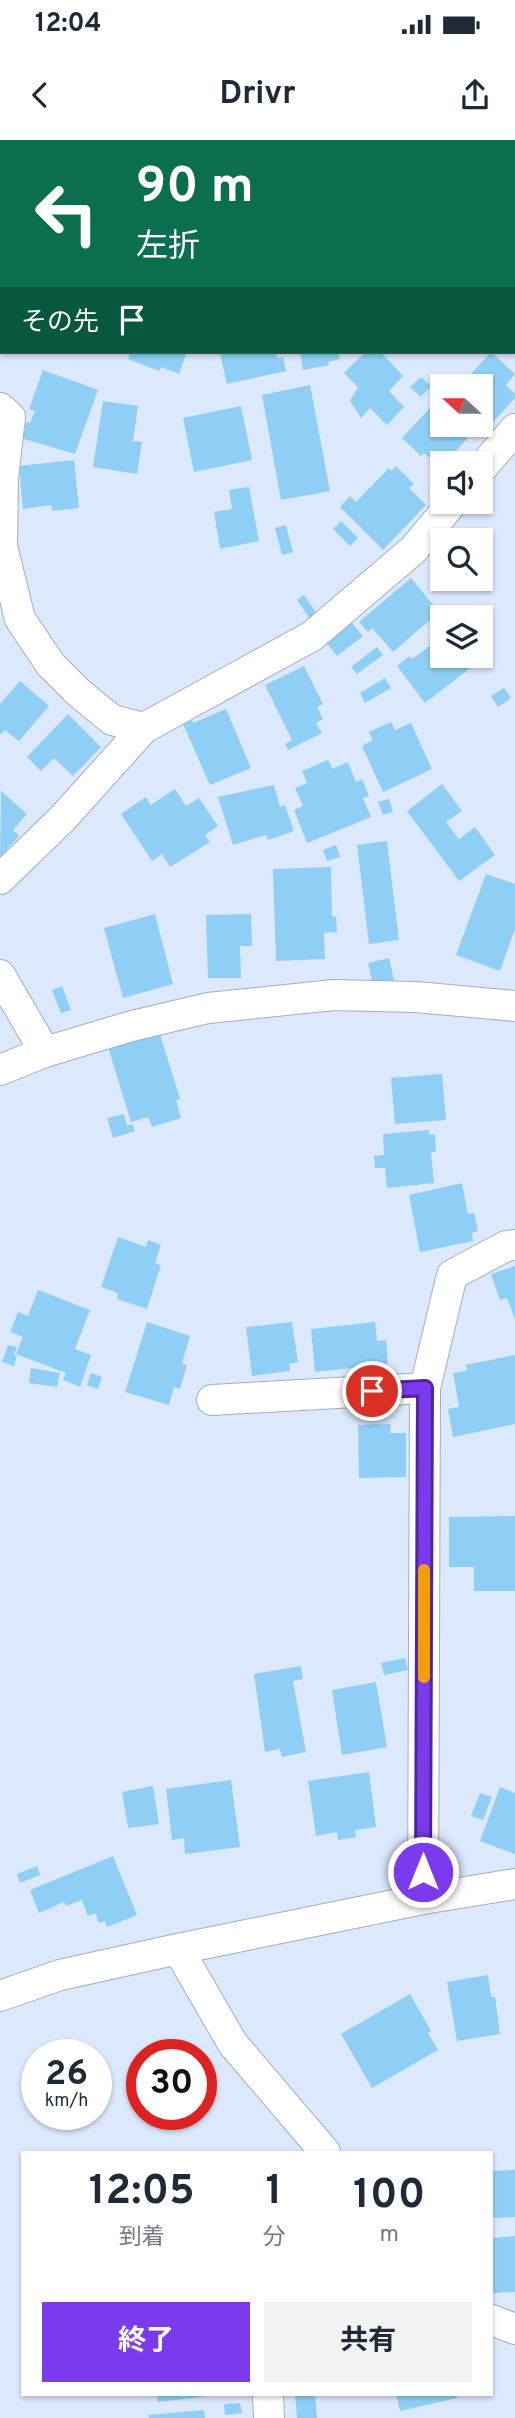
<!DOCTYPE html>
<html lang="ja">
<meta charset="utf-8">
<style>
:root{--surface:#fff;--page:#f2f2f3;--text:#1f2937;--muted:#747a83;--accent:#7c3aed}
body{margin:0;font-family:Overpass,"Noto Sans JP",sans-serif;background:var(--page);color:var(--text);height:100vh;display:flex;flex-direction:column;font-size:26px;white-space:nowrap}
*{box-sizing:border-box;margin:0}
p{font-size:23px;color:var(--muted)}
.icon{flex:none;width:38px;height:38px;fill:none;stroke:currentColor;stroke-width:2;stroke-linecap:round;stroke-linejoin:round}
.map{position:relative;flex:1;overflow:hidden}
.side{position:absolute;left:21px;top:2011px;width:472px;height:245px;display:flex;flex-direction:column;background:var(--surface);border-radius:0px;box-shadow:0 2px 5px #0004}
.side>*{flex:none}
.top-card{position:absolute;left:0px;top:0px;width:516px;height:214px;box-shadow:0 2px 5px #0004;background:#0b6e4f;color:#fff;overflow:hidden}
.needle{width:46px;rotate:291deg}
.controls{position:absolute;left:430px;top:234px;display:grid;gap:14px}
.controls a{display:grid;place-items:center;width:63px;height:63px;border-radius:0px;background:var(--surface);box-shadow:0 2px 5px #0004;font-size:35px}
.speed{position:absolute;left:21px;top:1899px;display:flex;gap:14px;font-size:35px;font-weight:700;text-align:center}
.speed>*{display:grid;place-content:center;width:91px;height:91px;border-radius:50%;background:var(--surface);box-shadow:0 2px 5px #0004;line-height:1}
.speed small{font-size:18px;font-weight:400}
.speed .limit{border:10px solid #d22;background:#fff;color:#111}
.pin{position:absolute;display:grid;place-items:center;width:60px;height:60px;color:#fff;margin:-30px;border:4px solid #fff;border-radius:50%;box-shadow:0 2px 7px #0007}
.me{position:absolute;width:77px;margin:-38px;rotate:0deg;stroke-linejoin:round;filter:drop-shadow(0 0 5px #0008)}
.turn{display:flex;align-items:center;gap:24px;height:147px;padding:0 21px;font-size:32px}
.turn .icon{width:91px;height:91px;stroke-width:2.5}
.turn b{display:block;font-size:49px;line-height:60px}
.then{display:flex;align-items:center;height:66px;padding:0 21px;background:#0003;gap:14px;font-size:26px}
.eta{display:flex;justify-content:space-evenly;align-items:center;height:119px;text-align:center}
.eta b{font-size:42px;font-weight:700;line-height:49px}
.primary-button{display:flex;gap:14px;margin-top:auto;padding:14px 21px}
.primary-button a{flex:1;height:80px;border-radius:0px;background:var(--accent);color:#fff;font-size:28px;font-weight:700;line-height:80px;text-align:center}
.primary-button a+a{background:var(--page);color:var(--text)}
.status{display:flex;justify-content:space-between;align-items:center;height:49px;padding:0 35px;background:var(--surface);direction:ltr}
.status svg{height:19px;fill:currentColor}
header{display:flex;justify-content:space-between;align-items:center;height:91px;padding:0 21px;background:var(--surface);font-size:32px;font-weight:700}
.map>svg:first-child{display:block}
</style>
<div class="status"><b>12:04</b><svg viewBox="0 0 49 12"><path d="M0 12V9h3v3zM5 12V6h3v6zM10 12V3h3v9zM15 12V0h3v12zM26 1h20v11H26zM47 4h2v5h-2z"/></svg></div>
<header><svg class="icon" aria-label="back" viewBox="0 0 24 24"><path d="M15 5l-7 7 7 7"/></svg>Drivr<svg class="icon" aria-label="share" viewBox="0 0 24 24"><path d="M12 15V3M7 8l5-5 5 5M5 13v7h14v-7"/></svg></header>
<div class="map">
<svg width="515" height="2278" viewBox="0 0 515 2278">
<rect width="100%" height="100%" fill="#dce8fc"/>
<path fill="#90cff5" d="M130 212H187L179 234 161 227 159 231 128 219Z
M225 212H276L277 218 283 217 286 231 227 244 220 213Z
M300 212H338L340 219 328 222 329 225 303 230Z
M365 212H381L403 236 389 251 404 267 387 285 370 268 361 278 350 261 358 247 344 233Z
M491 212 515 234 506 245 515 254V258L493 282 481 272V247H459Z
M43 230 98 250 75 314 21 298 27 282 30 283 35 271 29 269Z
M421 237 431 246 421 257 410 247Z
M310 245 330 351 281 360 262 255Z
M441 256 443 258V285H472L476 289 453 314 460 321 457 324H443V330L424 313 421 316 402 298Z
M103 261 138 266 133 301 142 302 137 334 93 327Z
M241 266 252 320 194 332 183 278Z
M74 320 79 368 52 371 51 365 23 369 19 326Z
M396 326 414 344 409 348 426 365 383 410 340 367 350 356 356 362 389 328 391 331Z
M249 347 259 401 220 409 214 372 232 369 229 350Z
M341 381 358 398 350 406 333 389Z
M286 385 293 412 282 415 275 388Z
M411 438 439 472 393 512 372 488 368 492 359 482Z
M304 455 317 474 310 479 297 460Z
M351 482 363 496 337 516 326 502Z
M443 496V516H466L473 526 425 563 397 526 410 516 412 519Z
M377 507 383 515 357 534 351 527Z
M304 526 323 564 317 567 323 579 316 583 322 593 288 610 285 604 292 600 265 545Z
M385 538 391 548 365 563 360 553Z
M20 541 49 566 19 601 5 590 0 595V564Z
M504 548 511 558 498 567 491 556Z
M226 569 251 628 210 645 183 584 192 580 193 583Z
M68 574 101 607 73 636 54 618 41 631 27 617Z
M391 582 395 590 411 583 432 629 383 652 362 606 373 600 369 592Z
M328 620 332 629 348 622 356 642 362 639 369 656 363 658 371 677 307 703 294 670 303 666 295 648 307 643 302 631Z
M442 644 462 671 446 682 459 699 475 687 495 715 459 741 407 671Z
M274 645 280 667 285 665 294 691 268 700 266 695 233 705 218 657Z
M175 649 186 666 199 658 218 686 205 695 210 702 170 727 162 714 152 721 121 674 146 657 151 665Z
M1 651 27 674 13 690 19 696 0 717Z
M389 659 393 672 383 675 378 662Z
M387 701 399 800 369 804 357 705Z
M336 705 340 717 327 721 323 710Z
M331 727 332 777 336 776 337 792 324 793 325 819 276 821 273 729Z
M486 734 515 744V789L500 831 456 815Z
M155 774 173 844 123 858 104 788Z
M251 774 252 806H240L241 838H208L206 775Z
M389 818 394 840 373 845 368 823Z
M62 846 71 870 61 873 52 850Z
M159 891 180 959 176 960 181 978 152 987 148 977 131 982 108 907Z
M442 934 446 980 395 984 391 938Z
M124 974 127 986 132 984 135 991 113 998 107 978Z
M429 990V995L435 994 436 1012H431L434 1043 387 1048 385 1028H375L374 1016 384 1015 383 994Z
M462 1043 468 1074 474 1073 478 1091 472 1093 473 1101 420 1112 409 1055Z
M118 1097 146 1107 148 1100 161 1105 155 1123 161 1125 147 1169 117 1159 118 1153 101 1147Z
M515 1126V1179L507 1158 500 1160 491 1134Z
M38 1150 90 1170 75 1209 91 1215 80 1247 63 1240 66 1233 16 1214 23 1197 10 1192 18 1172 28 1176Z
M147 1182 190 1196 182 1223 187 1225 180 1249 174 1247 169 1265 125 1252Z
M292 1182 298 1222 289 1224 290 1231 252 1236 246 1187Z
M375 1182 377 1201 386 1200 388 1224 315 1232 311 1189Z
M8 1205 17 1207 14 1215 17 1216 14 1226 2 1222Z
M515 1215V1284L453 1297 448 1269 459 1267 453 1233 467 1231 466 1225Z
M31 1228 60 1233 57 1247 29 1243Z
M91 1233 102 1237 98 1249 87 1245Z
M391 1284 390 1293H406V1337L359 1338 358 1285Z
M515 1376V1451H474V1427H449V1377Z
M405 1518 408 1530 384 1535 381 1523Z
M301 1526 303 1539 293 1541 306 1612 282 1617 280 1609 265 1612 254 1534Z
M376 1542 387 1607 342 1615 332 1550Z
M369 1632 376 1687 355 1690 356 1697 338 1700 337 1692 316 1696 308 1641Z
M231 1640 240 1707 185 1714 184 1698 172 1700 166 1649Z
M153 1646 159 1684 128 1688 122 1652Z
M500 1647 515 1653V1714L480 1701Z
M480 1653 492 1657 483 1680 471 1676Z
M113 1716 137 1775 107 1787 105 1781 99 1783 95 1773 88 1776 82 1760 66 1766 64 1762 39 1773 30 1750Z
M37 1726 40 1735 20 1743 17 1734Z
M488 1835 491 1857H495L500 1894 457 1901 447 1842Z
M410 1854 431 1891 428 1893 438 1910 372 1948 341 1894Z
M515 2030V2077L492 2078V2031Z
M515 2096V2152L492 2153V2098Z
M157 2254H202V2257L158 2262Z
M295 2254H315L317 2278H297Z
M396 2254H456L457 2258 400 2271Z
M240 2263 242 2273 225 2275 224 2264Z
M204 2270 205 2278H149L148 2275Z"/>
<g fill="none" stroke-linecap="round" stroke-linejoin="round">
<g stroke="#a0aec6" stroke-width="32">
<path id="minor" d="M345 0 346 2
M414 0 418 2
M380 2 384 0
M0 32H2
M514 109H515
M0 268 10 277 3 338 2 406 20 479 51 525 78 552 112 580 144 588
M481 329 515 289
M0 739 62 679 144 588 312 496 413 410 453 362
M0 835 45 912
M0 930 45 912 132 886 208 868 334 855 416 857 515 866
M212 1260 425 1248
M423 1759 425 1248 452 1135 506 1106 515 1105
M178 1809 233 1904 325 2012
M0 1856 60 1835 178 1809 423 1759 515 1744
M492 2180 515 2189
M268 2254 269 2278"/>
</g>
<use href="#minor" stroke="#fff" stroke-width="30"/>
</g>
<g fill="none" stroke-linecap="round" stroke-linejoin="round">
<g stroke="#51269a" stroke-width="18">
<path id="route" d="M372 1251 425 1248 423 1732"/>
</g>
<use href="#route" stroke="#7c3aed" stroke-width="12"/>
<path stroke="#f59e0b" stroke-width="12" d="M424 1537V1430"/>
</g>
</svg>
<div class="controls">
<a><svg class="needle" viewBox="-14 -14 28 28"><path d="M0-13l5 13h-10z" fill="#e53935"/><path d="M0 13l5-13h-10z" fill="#747a83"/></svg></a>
<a><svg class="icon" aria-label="sound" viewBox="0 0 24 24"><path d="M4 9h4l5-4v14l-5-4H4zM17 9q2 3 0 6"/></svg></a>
<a><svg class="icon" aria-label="search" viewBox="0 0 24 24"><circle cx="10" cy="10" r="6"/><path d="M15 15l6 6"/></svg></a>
<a><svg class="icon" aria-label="layers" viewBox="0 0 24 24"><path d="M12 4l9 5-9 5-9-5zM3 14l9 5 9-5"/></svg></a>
</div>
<div class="speed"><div>26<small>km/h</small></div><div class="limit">30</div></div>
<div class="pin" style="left:372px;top:1251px;background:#d93025"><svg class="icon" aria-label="arrive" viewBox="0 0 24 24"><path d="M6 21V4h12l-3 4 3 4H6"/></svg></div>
<svg class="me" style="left:423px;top:1732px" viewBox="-20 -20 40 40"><circle r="17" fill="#7c3aed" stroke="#fff" stroke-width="3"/><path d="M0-11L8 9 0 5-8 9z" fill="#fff"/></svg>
<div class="top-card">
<div class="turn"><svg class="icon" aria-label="left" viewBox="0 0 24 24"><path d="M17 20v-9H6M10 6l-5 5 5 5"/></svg><div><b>90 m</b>左折</div></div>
<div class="then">その先<svg class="icon" aria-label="arrive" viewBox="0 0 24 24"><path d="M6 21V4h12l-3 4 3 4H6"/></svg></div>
</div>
<section class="side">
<div class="eta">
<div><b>12:05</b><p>到着</p></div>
<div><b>1</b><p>分</p></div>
<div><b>100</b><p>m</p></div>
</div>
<div class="primary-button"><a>終了</a><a>共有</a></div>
</section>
</div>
